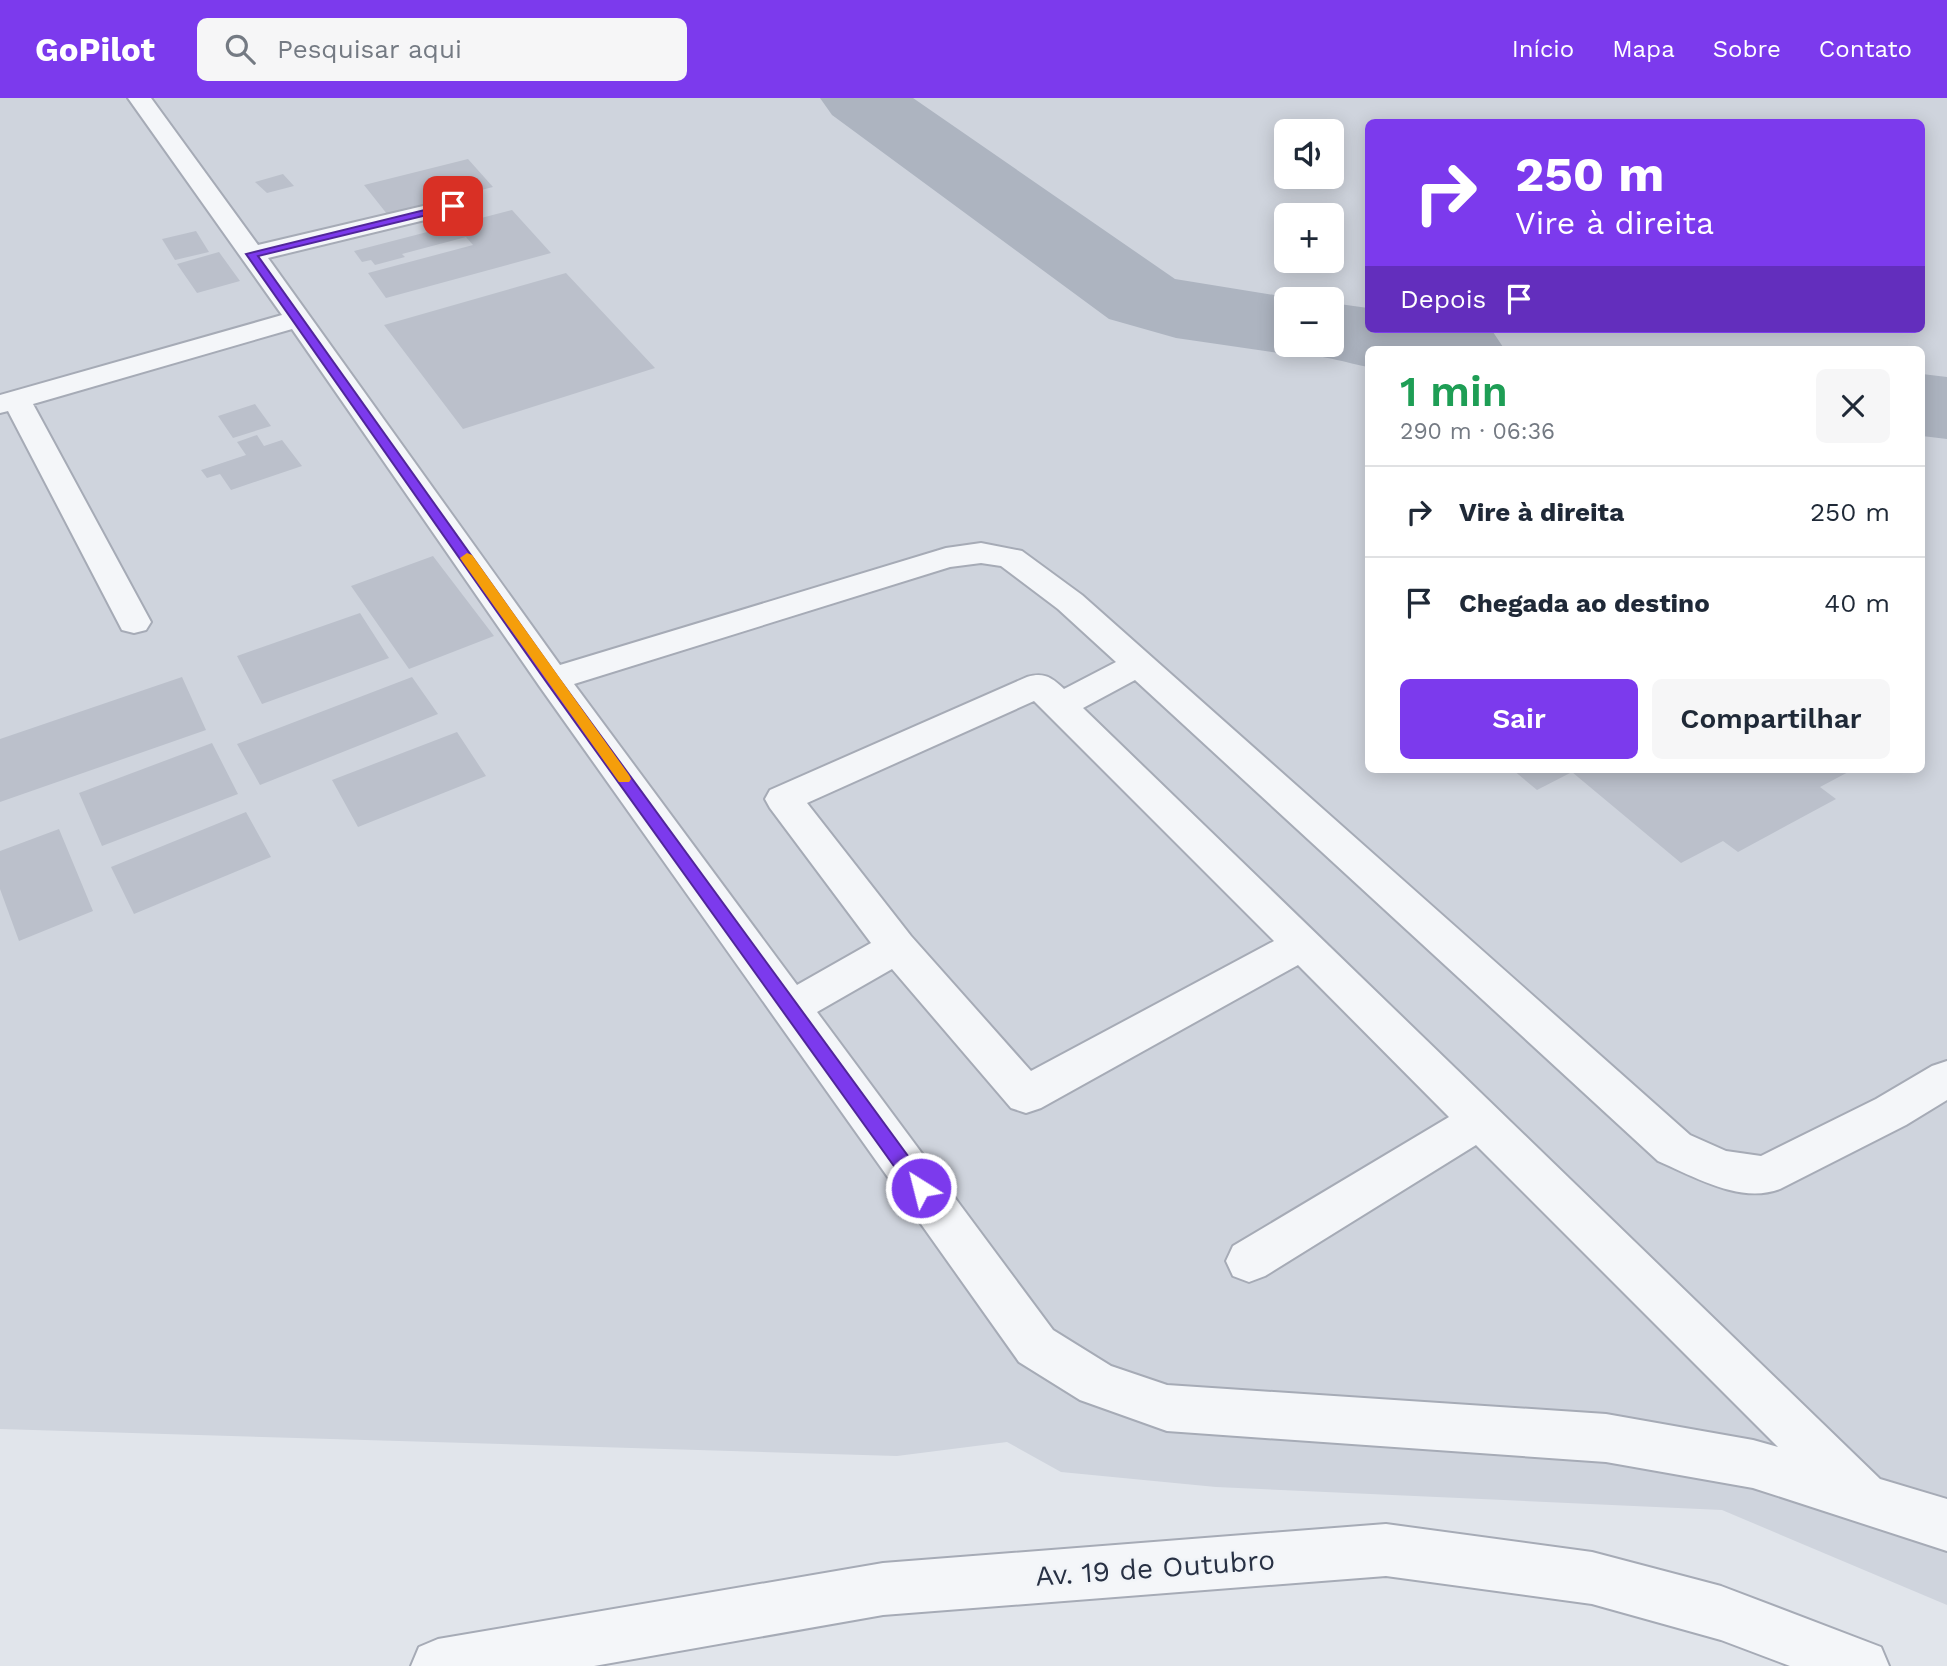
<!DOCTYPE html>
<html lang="pt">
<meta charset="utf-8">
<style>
:root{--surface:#fff;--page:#f6f6f7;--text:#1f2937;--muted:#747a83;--line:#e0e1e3;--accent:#7c3aed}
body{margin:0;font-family:"Work Sans",sans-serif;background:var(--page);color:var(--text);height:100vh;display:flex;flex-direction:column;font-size:26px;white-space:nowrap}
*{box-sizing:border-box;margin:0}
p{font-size:23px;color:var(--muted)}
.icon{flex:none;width:38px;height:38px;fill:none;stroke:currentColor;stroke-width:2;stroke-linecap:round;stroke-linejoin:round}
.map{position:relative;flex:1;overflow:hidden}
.panel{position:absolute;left:1365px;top:248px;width:560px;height:427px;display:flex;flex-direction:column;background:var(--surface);border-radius:10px;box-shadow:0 4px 18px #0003}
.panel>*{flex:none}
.banner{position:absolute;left:1365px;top:21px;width:560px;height:214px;border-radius:10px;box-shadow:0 4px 18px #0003;background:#7c3aed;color:#fff;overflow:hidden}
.tools{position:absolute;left:1274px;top:21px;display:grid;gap:14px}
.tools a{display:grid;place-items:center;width:70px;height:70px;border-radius:10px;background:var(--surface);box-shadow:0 4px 18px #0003;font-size:35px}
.pin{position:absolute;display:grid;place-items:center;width:60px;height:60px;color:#fff;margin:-30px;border-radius:14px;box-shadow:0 4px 10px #0006}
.me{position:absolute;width:77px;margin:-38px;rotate:324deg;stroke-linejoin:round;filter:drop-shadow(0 0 5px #0008)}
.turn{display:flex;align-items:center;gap:24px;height:147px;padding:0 35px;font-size:32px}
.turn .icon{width:91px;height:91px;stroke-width:2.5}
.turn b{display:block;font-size:49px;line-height:60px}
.then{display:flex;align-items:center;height:66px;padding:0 35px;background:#0003;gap:14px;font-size:26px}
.round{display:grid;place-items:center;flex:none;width:74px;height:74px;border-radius:10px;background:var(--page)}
.head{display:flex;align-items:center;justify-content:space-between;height:119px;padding:0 35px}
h1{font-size:42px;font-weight:600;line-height:52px;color:#1e9e55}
.button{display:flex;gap:14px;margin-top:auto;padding:14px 35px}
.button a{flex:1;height:80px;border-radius:10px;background:var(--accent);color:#fff;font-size:28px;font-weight:600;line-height:80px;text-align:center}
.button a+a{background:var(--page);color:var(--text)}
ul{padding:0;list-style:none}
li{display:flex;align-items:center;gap:21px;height:91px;padding:0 35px;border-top:2px solid var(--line)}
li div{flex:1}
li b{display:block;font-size:26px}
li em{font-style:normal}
header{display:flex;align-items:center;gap:42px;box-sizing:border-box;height:98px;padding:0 35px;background:var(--accent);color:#fff}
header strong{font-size:33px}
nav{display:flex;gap:38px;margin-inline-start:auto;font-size:24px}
.search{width:490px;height:63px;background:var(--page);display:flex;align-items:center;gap:18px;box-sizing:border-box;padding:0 24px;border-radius:10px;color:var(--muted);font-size:26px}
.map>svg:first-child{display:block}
</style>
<header>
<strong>GoPilot</strong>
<div class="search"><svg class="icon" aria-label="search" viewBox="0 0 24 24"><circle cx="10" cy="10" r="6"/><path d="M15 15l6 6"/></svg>Pesquisar aqui</div>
<nav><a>Início</a><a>Mapa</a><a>Sobre</a><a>Contato</a></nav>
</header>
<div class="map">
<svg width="1947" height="1568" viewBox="0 0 1947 1568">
<rect width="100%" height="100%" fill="#e1e5eb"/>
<path fill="#cfd4dd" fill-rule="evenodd" d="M0 0H1947V1507L1722 1412 1216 1389 1061 1374 1007 1344 897 1358 0 1331ZM1368 24H1922V231H1368ZM1286 33H1332V79H1286ZM1286 117H1332V163H1286ZM1286 201H1332V247H1286ZM1368 252H1922V672H1368Z"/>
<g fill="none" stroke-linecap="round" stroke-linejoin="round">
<path fill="#adb4c0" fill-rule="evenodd" d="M820 0H913L1175 181 1299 201H1286V247H1332V205L1368 210V231H1491L1505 252H1368V269C1348 265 1302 252 1286 256L1176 240 1109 221 832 17Z
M1922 276 1947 279V341L1922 338Z"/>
</g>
<path fill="#bbc0cb" d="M468 61 493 89 387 116 364 87Z
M283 76 294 88 267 95 255 84Z
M512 112 551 155 386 200 368 175 473 147 466 139 402 156 405 159 375 167 371 162 362 164 354 153Z
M196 133 209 154 175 162 162 141Z
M219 154 240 183 197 195 177 166Z
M566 175 655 270 463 331 384 227Z
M255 306 271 328 233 340 218 318Z
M257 337 264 348 282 342 302 368 231 392 220 376 207 380 201 372 246 357 237 344Z
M433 458 494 538 409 571 351 488Z
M360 515 389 560 262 606 237 558Z
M182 579 206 632 0 704V641Z
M412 579 438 616 260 687 237 646Z
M457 634 486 678 358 729 332 682Z
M212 645 238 696 102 748 79 695Z
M1513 672H1852L1820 689 1836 701 1738 754 1723 743 1681 765 1572 674 1537 692Z
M246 714 271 759 134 816 111 769Z
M59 731 93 813 19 843 0 791V753Z"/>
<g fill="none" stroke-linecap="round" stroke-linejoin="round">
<g stroke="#a6abb6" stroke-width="4">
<path id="minor" d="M128 0H151L258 147 453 101 462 103 465 108 462 113 268 160 560 567 946 450 981 445 1022 453 1082 497 1690 1037 1726 1053 1761 1058 1876 1001 1932 968 1947 963V1002L1906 1027 1780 1091C1740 1106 1695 1079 1658 1063L1135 582 1083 610 1880 1381 1947 1401V1453L1753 1390 1606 1364 1167 1333 1080 1302 1019 1264 540 589 292 231 33 306 151 524 146 532 134 535 122 532 8 313 0 315V297L282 217ZM981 465 1001 468 1058 511 1116 564 1064 591C1051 579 1044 574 1027 579L770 692 765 701 770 710 871 845 797 887 574 586 950 469ZM1034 603 1274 843 1031 973 911 838 807 705ZM1298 867 1449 1019 1233 1148 1226 1163 1233 1178 1249 1184 1265 1178 1476 1047 1778 1349 1753 1342 1606 1316 1167 1287 1111 1268 1053 1232 817 914 892 871 1011 1010 1026 1015 1041 1010Z
M1386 1426 1592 1454 1721 1488 1881 1549 1889 1568H1790L1721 1542 1592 1506 1386 1478 883 1517 594 1568H411L419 1549 438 1541 883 1465Z"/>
</g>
<use href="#minor" fill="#f4f6f9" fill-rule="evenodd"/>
</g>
<path fill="#7c3aed" stroke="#51269a" stroke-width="2" d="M453 105 456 106V110L258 158 557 578 927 1084 930 1090 927 1096 921 1098 914 1096 547 585 246 156Z"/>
<path fill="#f59e0b" d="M467 455 472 457 629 677 631 681 629 684H619L460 460Z"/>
<g text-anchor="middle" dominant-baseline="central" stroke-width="5" stroke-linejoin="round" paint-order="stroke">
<g font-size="28" fill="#283144" stroke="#f1f4f8">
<text transform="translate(1155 1470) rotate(-4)">Av. 19 de Outubro</text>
</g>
</g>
</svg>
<div class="tools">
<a><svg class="icon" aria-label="sound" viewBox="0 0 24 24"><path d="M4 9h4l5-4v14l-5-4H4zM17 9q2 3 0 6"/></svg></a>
<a>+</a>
<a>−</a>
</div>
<div class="pin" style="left:453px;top:108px;background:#d93025"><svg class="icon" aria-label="arrive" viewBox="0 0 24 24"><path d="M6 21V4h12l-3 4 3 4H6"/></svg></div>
<svg class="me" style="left:921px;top:1090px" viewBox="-20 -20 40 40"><circle r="17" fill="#7c3aed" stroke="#fff" stroke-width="3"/><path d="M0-11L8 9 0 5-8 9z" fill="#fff"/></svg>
<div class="banner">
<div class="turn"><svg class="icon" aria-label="right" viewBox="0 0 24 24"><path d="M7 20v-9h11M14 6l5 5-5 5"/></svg><div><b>250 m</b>Vire à direita</div></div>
<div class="then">Depois<svg class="icon" aria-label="arrive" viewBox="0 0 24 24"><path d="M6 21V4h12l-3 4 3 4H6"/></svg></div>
</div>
<section class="panel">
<div class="head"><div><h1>1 min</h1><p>290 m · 06:36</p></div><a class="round"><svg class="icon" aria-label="close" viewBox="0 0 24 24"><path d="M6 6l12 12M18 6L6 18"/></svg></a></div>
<ul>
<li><svg class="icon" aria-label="right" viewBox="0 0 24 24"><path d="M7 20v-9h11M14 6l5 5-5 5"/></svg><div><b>Vire à direita</b></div><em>250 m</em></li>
<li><svg class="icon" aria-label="arrive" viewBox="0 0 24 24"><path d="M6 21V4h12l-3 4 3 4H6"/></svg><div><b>Chegada ao destino</b></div><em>40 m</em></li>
</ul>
<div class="button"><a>Sair</a><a>Compartilhar</a></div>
</section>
</div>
